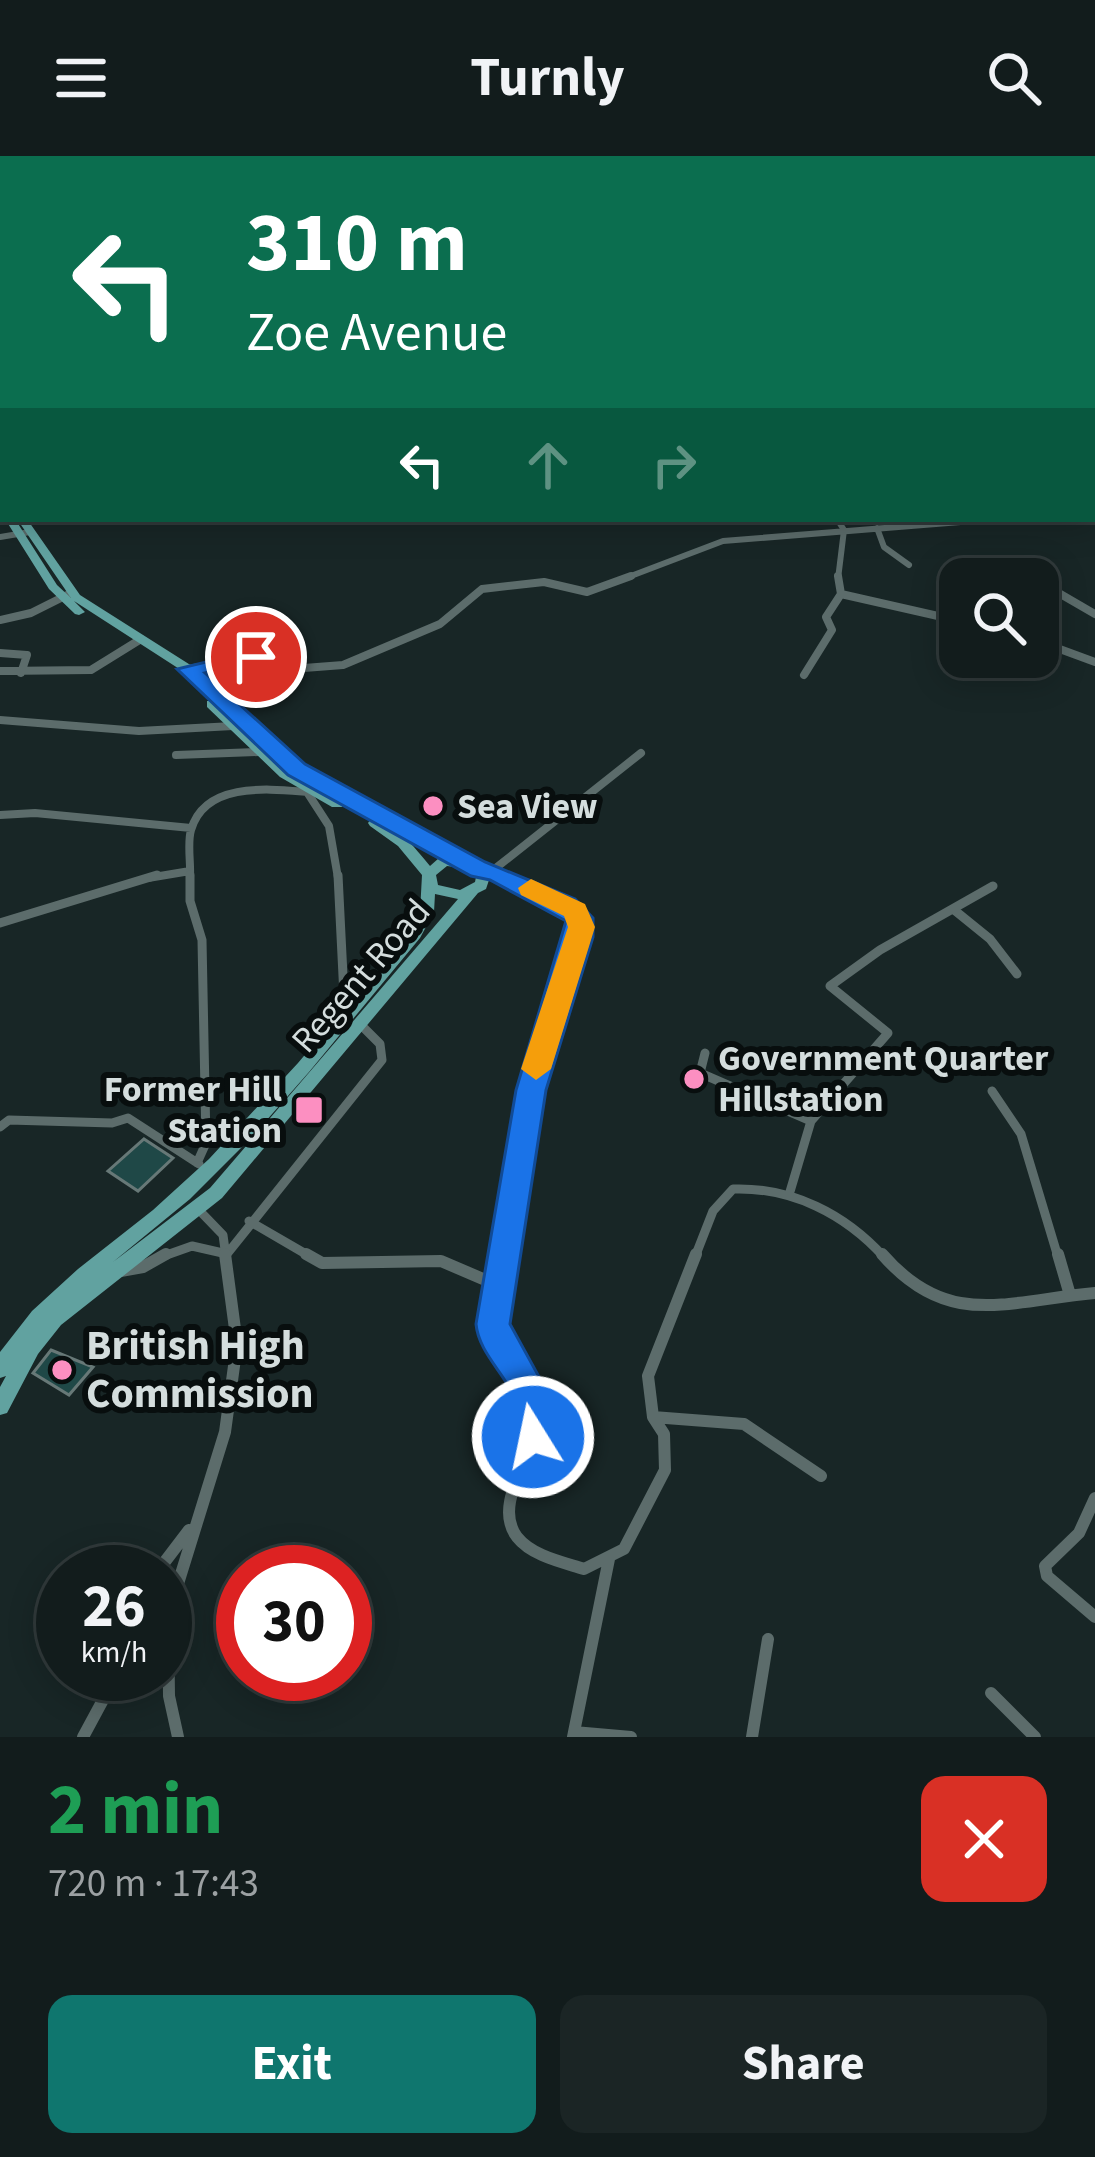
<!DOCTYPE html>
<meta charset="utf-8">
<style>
:root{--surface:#121c1c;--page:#1b2525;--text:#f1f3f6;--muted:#9ca1a3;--line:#313a3b;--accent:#0f766e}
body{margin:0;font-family:"Source Sans 3",sans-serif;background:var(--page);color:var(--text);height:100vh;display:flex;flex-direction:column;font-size:45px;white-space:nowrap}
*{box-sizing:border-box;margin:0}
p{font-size:39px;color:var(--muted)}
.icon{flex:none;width:66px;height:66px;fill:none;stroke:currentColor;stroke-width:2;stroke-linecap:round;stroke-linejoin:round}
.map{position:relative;height:1581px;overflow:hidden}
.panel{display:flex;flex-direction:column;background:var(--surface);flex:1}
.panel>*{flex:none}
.top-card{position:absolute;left:0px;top:0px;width:1095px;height:366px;box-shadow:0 6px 30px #0003,0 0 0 3px var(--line);background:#0b6e4f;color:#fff;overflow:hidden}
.tools{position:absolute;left:939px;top:402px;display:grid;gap:24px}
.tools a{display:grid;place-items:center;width:120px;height:120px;border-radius:24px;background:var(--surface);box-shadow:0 6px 30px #0003,0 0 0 3px var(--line);font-size:60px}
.speed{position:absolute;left:36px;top:1389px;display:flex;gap:24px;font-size:60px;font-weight:700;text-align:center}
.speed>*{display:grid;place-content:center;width:156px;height:156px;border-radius:50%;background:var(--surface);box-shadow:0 6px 30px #0003,0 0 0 3px var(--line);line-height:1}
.speed small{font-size:30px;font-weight:400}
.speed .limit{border:18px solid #d22;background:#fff;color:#111}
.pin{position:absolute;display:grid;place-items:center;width:102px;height:102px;color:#fff;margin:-51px;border:6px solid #fff;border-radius:50%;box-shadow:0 3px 12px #0007}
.me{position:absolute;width:132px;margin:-66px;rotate:350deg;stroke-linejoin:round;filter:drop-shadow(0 0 9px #0008)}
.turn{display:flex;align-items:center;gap:42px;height:252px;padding:0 48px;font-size:54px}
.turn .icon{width:156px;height:156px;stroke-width:2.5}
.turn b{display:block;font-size:84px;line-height:102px}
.lanes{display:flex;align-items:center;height:114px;padding:0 48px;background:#0003;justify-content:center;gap:60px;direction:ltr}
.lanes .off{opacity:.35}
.round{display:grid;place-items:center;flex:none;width:126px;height:126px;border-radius:24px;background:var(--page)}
.headline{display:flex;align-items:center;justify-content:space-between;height:204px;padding:0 48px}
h1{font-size:72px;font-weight:700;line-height:90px;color:#1e9e55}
.cta{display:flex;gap:24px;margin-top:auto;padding:24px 48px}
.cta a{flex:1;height:138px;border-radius:24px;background:var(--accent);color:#fff;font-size:48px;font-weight:700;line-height:138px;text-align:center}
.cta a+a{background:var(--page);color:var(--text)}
header{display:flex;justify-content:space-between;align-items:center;height:156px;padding:0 48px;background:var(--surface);font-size:54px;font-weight:700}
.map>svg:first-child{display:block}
</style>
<header><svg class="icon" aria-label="menu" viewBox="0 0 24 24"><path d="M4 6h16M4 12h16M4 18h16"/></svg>Turnly<svg class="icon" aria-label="search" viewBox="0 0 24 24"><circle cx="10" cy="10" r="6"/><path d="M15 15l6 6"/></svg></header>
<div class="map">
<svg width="1095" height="1581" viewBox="0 0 1095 1581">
<rect width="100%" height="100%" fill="#182626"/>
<path fill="#1f4847" stroke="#677877" stroke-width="3" d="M144 983 173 1002 138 1035 108 1015Z
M51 1194 93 1211 69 1239 33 1217Z"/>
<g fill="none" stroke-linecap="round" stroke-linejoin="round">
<path stroke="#5c6c6b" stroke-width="4.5" d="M137 0 146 3
M666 0 670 3
M59 3 66 0
M746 3 752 0
M1092 51 1095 55"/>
<path stroke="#5c6c6b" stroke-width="6" d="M837 363 844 374 838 423
M877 372 884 391 909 409
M0 381 30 376
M623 423 723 385 998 363"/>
<path stroke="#5c6c6b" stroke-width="8" d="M838 420 841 438 960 465
M1038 425 1095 458
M0 464 31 457 67 439
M1038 485 1095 506
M0 497 27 499 21 517
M188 513 256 501 291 513 343 509 440 468 482 433 544 426 587 436 631 420
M0 515 91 514 141 483
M804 519 832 474 826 461 841 438
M0 564 139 575 233 570
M176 599 259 596
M307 636 329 670 338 722
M0 659 35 657 191 672
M480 714 507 722
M492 715 641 597
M148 722 190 715
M190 722C191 707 187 687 191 674 205 625 270 633 308 636"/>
<path stroke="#5c6c6b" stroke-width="9" d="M190 719V745L202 784 206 987 197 1007
M338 719 345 860
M501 719 575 755 581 771 531 934 504 1101
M953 753 990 783 1017 818
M0 767 157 719
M705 897 700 917 811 965
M992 935 1021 978 1058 1101
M0 971 9 964 112 967 128 962 199 1008
M789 1039 811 965 888 877 830 830 880 794 993 730
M196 1051 223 1079 226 1101
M249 1065 311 1101
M227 1098 382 904 380 888 360 868
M161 1101 192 1090 227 1098
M695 1101 713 1055 733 1033C792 1031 845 1058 884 1101"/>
<path stroke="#5c6c6b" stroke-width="12" d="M306 1098 322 1107 441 1105 497 1129
M504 1098C501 1121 491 1150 494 1172 499 1212 544 1229 536 1274 530 1306 493 1349 517 1381 532 1400 562 1406 584 1413L624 1393 665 1314 664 1278 653 1261 648 1220 696 1098
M882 1098C948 1174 1006 1145 1095 1137
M1058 1098 1070 1139
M115 1116 143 1111 166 1098
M653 1261 744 1268 821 1320
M1095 1342 1079 1377 1045 1410 1047 1420 1095 1461
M157 1416 189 1374
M991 1537 1035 1581
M574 1576 631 1581
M83 1581 117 1518
M178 1581 169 1540 168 1460 225 1276 237 1188 225 1098
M573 1581 609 1403
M752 1581 768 1483"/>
<path fill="#61a2a0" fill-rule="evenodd" d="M0 323 3 324V334L0 333Z
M0 346 3 347V356L0 355Z
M5 363H15L57 429 71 442 17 363H27L80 439 192 510 302 611 476 702 490 721 486 733 478 737 222 1042 61 1169 38 1198 7 1257 0 1259V1231L6 1220 0 1222V1196L32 1155 78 1113 153 1054 209 1003 298 907 409 775 420 756 422 719 398 690 370 670 368 667 370 664C395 665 414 691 430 710L439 702 452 701 301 622 342 645 344 648 342 651H332L280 621 207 551V545H215L291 616 184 516 74 445 85 456 79 459 75 458 49 433ZM447 710 471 713 476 721 475 726 460 734 438 729 436 719ZM435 738 458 743 210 1032 113 1106 190 1043 251 982 309 916 420 782 434 756Z"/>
</g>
<path fill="#1a73e8" stroke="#114b97" stroke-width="3" d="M256 494 264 496V505L205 517 305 608 485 706 575 743 593 762V781L546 934 510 1168 555 1250 546 1293 533 1298 521 1293C514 1278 520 1270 518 1255 514 1224 479 1201 476 1168L516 934 566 765 490 724 471 720 288 619 177 513Z"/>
<path fill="#f59e0b" d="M531 723 585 748 595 771 551 913 536 924 521 913 568 771 564 760 521 739 518 732Z"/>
<g fill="#fc8fc1" stroke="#080e0e" stroke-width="4.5">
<circle cx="433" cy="650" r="12"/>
<circle cx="694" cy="923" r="12"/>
<rect x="294" y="939" width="30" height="30" rx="6"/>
<circle cx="62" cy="1214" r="12"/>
</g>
<g text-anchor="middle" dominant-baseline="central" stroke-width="12" stroke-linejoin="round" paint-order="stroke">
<g font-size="36" font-weight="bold" fill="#d4dddd" stroke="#080e0e" text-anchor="start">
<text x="457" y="650">Sea View</text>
<text x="718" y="902">Government Quarter<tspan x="718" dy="41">Hillstation</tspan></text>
<text x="282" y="933" text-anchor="end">Former Hill<tspan x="282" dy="41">Station</tspan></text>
</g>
<g font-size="36" fill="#d4dddd" stroke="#080e0e">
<text transform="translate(361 820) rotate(-49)">Regent Road</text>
</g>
<g font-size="42" font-weight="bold" fill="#d4dddd" stroke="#080e0e" text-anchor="start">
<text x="86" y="1190">British High<tspan x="86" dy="48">Commission</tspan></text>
</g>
</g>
</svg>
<div class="tools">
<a><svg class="icon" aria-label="search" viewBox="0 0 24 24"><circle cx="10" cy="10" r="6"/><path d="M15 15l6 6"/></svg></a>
</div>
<div class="speed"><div>26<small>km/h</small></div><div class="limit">30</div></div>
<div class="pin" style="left:256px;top:501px;background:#d93025"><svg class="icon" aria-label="arrive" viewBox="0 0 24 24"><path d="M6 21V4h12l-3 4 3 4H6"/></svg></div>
<svg class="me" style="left:533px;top:1281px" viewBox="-20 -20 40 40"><circle r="17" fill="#1a73e8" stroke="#fff" stroke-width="3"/><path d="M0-11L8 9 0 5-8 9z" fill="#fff"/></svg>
<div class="top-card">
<div class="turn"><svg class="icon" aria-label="left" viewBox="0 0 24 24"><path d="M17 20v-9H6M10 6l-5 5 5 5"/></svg><div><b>310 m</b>Zoe Avenue</div></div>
<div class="lanes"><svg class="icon" aria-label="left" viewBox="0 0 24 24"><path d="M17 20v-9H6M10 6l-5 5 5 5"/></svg><svg class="icon off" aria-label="ahead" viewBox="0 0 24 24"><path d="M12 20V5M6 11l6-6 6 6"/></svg><svg class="icon off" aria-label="right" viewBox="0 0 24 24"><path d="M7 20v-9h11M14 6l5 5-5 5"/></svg></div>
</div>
</div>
<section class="panel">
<div class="headline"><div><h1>2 min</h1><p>720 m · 17:43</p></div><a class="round" style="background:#d93025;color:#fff"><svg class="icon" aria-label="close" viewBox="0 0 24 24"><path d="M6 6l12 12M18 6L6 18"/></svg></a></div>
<div class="cta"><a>Exit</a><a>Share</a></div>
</section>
